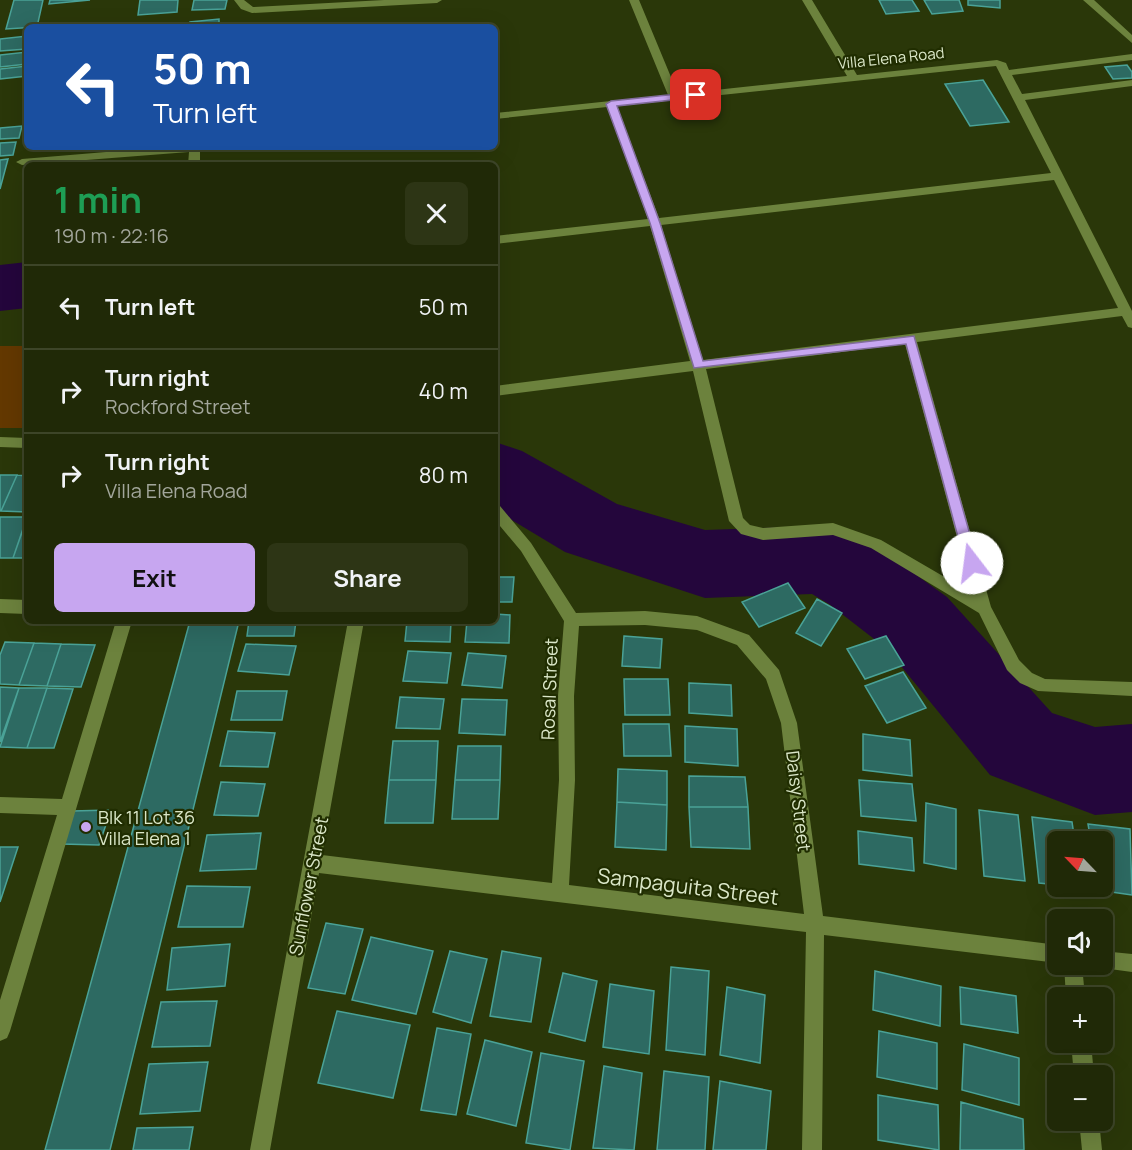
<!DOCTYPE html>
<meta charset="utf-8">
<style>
:root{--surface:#202907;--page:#2d3515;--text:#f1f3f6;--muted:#a2a69b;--line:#3d4528;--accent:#c7a6f0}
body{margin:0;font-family:Manrope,sans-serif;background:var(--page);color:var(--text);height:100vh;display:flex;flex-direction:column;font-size:22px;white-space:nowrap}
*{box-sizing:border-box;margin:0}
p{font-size:20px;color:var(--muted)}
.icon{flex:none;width:33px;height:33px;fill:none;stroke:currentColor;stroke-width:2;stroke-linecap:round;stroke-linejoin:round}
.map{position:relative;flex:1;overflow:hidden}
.drawer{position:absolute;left:24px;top:162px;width:474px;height:462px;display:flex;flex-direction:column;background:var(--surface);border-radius:9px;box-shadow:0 6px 24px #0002,0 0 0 2px var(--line)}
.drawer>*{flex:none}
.hud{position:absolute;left:24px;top:24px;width:474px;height:126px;border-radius:9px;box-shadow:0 6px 24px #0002,0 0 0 2px var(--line);background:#1a4fa0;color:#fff;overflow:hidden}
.needle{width:39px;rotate:295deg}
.buttons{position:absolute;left:1047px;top:831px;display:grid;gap:12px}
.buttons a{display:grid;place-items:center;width:66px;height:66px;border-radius:9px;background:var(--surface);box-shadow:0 6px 24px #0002,0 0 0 2px var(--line);font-size:30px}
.pin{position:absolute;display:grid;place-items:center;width:51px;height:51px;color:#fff;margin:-26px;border-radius:12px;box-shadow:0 3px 9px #0006}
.me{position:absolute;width:66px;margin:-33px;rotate:345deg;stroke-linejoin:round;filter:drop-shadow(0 0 4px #0008)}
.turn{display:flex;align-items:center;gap:21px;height:126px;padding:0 30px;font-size:27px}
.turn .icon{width:78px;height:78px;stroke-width:2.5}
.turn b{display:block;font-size:42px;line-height:51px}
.round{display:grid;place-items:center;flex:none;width:63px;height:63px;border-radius:9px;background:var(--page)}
.overview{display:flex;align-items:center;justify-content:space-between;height:102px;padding:0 30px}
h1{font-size:36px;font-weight:700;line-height:45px;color:#1e9e55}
.cta{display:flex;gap:12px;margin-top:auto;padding:12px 30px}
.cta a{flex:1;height:69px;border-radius:9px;background:var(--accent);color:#111;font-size:24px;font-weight:700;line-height:69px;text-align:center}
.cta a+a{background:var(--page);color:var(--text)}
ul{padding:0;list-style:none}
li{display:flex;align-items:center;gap:18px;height:84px;padding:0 30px;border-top:2px solid var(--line)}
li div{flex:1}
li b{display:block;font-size:22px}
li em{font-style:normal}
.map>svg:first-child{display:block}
</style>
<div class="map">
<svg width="1132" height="1150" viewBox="0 0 1132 1150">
<rect width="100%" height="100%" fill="#2a3709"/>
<path fill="#633800" d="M0 346H27V428H0Z"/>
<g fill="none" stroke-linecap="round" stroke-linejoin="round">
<path fill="#24063c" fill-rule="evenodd" d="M27 262V308L0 311V265Z
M495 442 522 451 617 504 705 530 823 526 852 536 887 554 947 597 1052 713 1095 727 1132 724V812L1095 815 990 775 887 649 829 604 812 594 705 598 565 552 495 510Z"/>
</g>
<path fill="#2d6a62" stroke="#4aa297" stroke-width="1.5" d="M14 0H43L37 27 6 29Z
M50 0H90L49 4Z
M140 0H178L177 12 138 15Z
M194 0H227L225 9 192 10Z
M879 0H912L919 11 886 14Z
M924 0H959L963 11 932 14Z
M968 0H1000V8L968 5Z
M219 19V27H190V22Z
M27 36V49L0 51V39Z
M27 52V64L0 67V55Z
M1127 65 1132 72V78L1113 79 1105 67Z
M27 66V76L0 79V69Z
M983 80 1009 122 970 126 945 84Z
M22 126 19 138 0 139V128Z
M16 142 13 155 0 156V143Z
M8 159 0 189V160Z
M0 475H17L1 511H0Z
M17 475 27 476V512L1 511Z
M0 517H27L13 558H0Z
M27 518V558H13Z
M495 577H514L512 602H495Z
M788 583 805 608 759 627 742 602Z
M817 599 842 613 821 646 796 633Z
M495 614 510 615 509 643 465 642 467 621H495Z
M190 621H239L110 1150H45Z
M249 621H296L294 636H247Z
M407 621H451L450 642 405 641Z
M624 636 662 639 660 668 622 666Z
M886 636 904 665 865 679 847 649Z
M5 642 34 643 19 685 0 684V655Z
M34 643 61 644 47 686 19 685Z
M61 644 95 645 81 687 47 686Z
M246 644 296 646 289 675 238 671Z
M408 651 451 653 447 683 403 681Z
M468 653 506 656 502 688 462 685Z
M903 672 926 708 887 723 865 686Z
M624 679H668L670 715H625Z
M689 683 731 685 732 716 689 713Z
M0 687 19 688 0 742Z
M19 688H47L27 748 0 747Z
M47 688 73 689 54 748H27Z
M237 691H287L282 720H231Z
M400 697 444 699 440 729 396 728Z
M462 699 507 700 505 735 459 733Z
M623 724H669L671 756H624Z
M685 726 737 729 738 766 685 762Z
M228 731 275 733 268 767 220 766Z
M863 734 910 740 912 776 863 770Z
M393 741H438L436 780H389Z
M458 746H501L500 780H455Z
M618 769 667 771V805L617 802Z
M689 776 745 777 748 807H689Z
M389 780H436L433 823H385Z
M455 780H500L498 819H452Z
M859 780 912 784 916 821 861 816Z
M221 782 265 784 258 816 214 815Z
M617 802 667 805 666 850 615 847Z
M926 803 956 809V869L924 863Z
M689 807H748L750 849 691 847Z
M111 810 99 845 62 844 72 811Z
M979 810 1018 815 1025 881 984 876Z
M1032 817 1072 822 1075 842H1058V885L1039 883Z
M1088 824 1130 829 1132 895 1098 890V886H1102V842H1091Z
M858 831 912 838 914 871 859 864Z
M261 833 256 869 200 871 207 835Z
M0 847H18L0 902Z
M187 886 250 887 243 927H178Z
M326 923 363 929 345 994 308 988Z
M371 937 433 951 416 1014 352 1000Z
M230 944 225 986 167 990 172 948Z
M450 951 487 959 471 1023 433 1012Z
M502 951 541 958 531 1022 490 1016Z
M671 967 709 971 705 1055 666 1050Z
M875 971 941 986 940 1026 873 1010Z
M563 973 597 981 585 1041 549 1032Z
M610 984 654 991 649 1054 603 1047Z
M727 987 765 995 760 1063 720 1055Z
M960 987 1016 996 1018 1033 961 1024Z
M217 1001 210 1046 152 1047 161 1002Z
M337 1011 410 1025 393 1098 318 1083Z
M437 1028 471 1034 456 1115 421 1110Z
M879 1031 937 1043V1089L877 1077Z
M485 1040 532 1052 516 1126 467 1114Z
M964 1044 1019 1058V1105L962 1090Z
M541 1053 584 1061 570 1150 526 1143Z
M208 1062 200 1111 140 1114 149 1064Z
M604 1066 642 1073 634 1150 593 1148Z
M664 1071 709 1077 705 1150H657Z
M720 1081 771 1091 766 1150H713Z
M878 1095 938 1105 939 1150 878 1140Z
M961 1102 1023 1119 1024 1150H960Z
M193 1127 189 1150H133L137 1128Z"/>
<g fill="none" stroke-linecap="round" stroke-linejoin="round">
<path fill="#6c823d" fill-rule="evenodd" d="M234 0H244L253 7 384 0H442L437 3 252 13 241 9Z
M629 0H639L678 94 847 76 802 0H812L857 75 997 60 1006 63 1009 70 1132 54V60L1012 75 1022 94 1132 80V86L1025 100 1132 311V328L1128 327 1122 316 917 342 991 607 1019 660 1032 673 1045 679 1132 682V696L1038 691 1020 683 1007 670 979 613 871 548 833 535 763 540 741 534 729 521 693 371 495 396V386L690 361 650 226 495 244V236L648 219 607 107 495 119V113L668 95ZM996 66 1051 173 659 218 617 106ZM1054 180 1118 308 703 360 661 225ZM905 344 972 593 881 540 833 523 763 528 750 525 743 518 706 369Z
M1083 0H1094L1132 35V43Z
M166 147H213L200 151V165H188L189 152 22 165 16 162 22 159Z
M0 437 27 438V448L0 447Z
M495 504 500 506 531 543 576 613 645 611 697 616 749 635 779 670 797 723 823 916 1058 945V963L824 935 822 1150H802L806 932 319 873 270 1150H250L348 621H364L322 855 552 883 559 780 558 696 564 621 521 551 495 520ZM645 625 697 630 737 645 766 679 781 723 804 914 569 885 575 780 574 696 579 626Z
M0 599 27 600V614L0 613Z
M116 621H132L10 1031 7 1038 0 1041V1000L57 815 0 813V797L62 799Z
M1102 951 1132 954V972L1095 967V964H1102Z
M1064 964H1082L1085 998H1066Z
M1071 1042H1091L1094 1076H1074Z
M1079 1120H1099L1102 1150H1082Z"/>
</g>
<path fill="#c7a6f0" stroke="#816c9c" stroke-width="1.5" d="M696 92 700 93V97L617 106 660 223 703 361 914 336 978 563 976 567 972 569 965 563 906 344 694 368 650 223 606 104 611 101Z"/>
<circle fill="#c7a6f0" stroke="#202d00" stroke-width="2" cx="86" cy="827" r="6"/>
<g text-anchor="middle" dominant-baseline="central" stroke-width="4.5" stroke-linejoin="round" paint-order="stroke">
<g font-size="15" fill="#dbe7c8" stroke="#202d00">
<text transform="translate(891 58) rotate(-6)">Villa Elena Road</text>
</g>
<g font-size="18" fill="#dbe7c8" stroke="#202d00">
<text transform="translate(549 689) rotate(-88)">Rosal Street</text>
<text transform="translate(799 801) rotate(83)">Daisy Street</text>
<text transform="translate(308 886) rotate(-79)">Sunflower Street</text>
</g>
<g font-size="18" fill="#dbe7c8" stroke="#202d00" text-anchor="start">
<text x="98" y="817">Blk 11 Lot 36<tspan x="98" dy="21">Villa Elena 1</tspan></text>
</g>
<g font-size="21" fill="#dbe7c8" stroke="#202d00">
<text transform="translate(688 886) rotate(7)">Sampaguita Street</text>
</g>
</g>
</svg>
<div class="buttons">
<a><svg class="needle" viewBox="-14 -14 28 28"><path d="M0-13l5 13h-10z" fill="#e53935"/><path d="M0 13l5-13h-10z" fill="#a2a69b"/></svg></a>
<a><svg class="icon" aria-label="sound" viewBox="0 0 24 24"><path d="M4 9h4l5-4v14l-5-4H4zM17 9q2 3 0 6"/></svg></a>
<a>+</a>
<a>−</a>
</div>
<div class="pin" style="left:696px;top:95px;background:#d93025"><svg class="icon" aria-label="arrive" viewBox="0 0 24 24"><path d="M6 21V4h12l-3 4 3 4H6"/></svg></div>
<svg class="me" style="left:972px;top:563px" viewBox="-20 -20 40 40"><circle r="19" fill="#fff"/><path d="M0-13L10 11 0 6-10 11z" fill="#c7a6f0"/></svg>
<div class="hud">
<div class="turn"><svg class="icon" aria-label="left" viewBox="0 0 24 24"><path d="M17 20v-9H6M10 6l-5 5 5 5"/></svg><div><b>50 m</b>Turn left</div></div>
</div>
<section class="drawer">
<div class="overview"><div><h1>1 min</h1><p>190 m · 22:16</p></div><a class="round"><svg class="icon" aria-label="close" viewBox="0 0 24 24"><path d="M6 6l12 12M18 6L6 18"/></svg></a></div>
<ul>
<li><svg class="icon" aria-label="left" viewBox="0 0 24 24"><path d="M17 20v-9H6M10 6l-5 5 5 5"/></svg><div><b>Turn left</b></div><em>50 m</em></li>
<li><svg class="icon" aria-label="right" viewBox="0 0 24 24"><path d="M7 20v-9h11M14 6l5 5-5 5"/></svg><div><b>Turn right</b><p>Rockford Street</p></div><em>40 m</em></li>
<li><svg class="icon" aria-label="right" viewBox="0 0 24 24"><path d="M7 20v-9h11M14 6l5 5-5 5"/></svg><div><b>Turn right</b><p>Villa Elena Road</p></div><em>80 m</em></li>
</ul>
<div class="cta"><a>Exit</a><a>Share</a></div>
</section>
</div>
